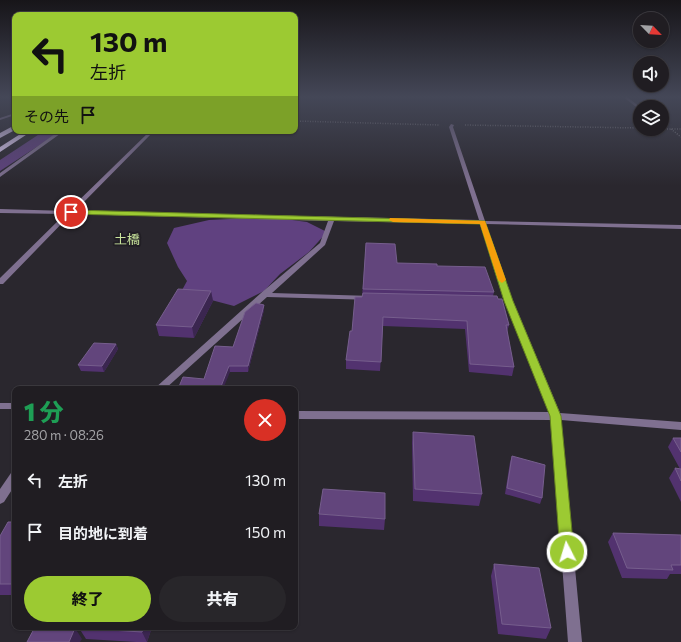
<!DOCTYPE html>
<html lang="ja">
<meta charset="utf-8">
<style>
:root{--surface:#201d22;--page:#28262a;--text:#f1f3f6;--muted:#a2a2a5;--line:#3d3b40;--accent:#9cca32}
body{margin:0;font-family:Commissioner,"Noto Sans JP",sans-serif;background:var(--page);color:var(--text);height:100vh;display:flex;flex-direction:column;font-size:15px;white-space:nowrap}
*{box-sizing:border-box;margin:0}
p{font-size:13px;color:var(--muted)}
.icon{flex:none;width:22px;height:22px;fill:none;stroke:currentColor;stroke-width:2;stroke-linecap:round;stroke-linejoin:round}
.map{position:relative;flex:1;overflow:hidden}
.drawer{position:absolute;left:12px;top:386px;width:286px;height:244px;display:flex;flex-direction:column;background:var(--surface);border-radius:8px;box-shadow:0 1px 3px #0004,0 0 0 1px var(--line)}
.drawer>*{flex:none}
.banner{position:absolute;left:12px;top:12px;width:286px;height:122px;border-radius:8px;box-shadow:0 1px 3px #0004,0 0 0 1px var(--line);background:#9cca32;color:#111;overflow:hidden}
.needle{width:26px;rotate:115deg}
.tools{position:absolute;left:633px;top:12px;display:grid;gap:8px}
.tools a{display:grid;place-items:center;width:36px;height:36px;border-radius:50%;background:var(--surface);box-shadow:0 1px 3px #0004,0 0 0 1px var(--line);font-size:20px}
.pin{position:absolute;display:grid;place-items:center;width:34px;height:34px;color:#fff;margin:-17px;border:2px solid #fff;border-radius:50%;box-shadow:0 1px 4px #0007}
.me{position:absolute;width:44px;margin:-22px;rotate:355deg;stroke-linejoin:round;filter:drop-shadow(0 0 3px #0008)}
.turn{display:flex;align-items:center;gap:14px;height:84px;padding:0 12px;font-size:18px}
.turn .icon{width:52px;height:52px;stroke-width:2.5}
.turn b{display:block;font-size:28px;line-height:34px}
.then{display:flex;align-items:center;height:38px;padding:0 12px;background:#0003;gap:8px;font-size:15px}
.round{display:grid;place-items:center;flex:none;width:42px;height:42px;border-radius:21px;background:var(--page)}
.summary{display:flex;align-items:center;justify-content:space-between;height:68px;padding:0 12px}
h1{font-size:24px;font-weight:800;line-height:30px;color:#1e9e55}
.action{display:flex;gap:8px;margin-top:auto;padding:8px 12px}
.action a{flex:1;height:46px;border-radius:24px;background:var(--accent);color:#111;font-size:16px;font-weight:800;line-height:46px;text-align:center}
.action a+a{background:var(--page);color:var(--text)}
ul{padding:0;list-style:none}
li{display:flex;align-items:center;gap:12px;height:52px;padding:0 12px}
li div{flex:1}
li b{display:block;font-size:15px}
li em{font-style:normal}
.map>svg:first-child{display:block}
</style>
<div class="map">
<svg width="681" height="642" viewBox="0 0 681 642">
<rect width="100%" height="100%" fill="#2a272e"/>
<path fill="#604180" d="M44 131H61L0 171V160Z
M270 217 307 222 327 232 309 252 280 274 264 291 234 306 181 292 187 281 178 267 167 243 174 228 209 220Z"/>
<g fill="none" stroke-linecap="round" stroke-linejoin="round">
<path stroke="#737076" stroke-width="1.5" stroke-dasharray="1 1.5" stroke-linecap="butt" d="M295 121 440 125
M465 125 640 128
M662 129H681
M671 129 681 137"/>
<path fill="#7f7090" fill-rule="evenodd" d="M622 96H626L640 107V110Z
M15 113V115L0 120V118Z
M451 124 454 125 453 127 485 221 681 225V229L486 224 513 301 560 413 681 422V430L561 420 582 642H568L551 420 295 419V411L550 412 505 301 480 224 334 221 325 245 272 293 372 296H375L376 298 375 300 267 297 165 389H154L261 293 320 243 328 221 71 214 3 284H0V278L65 214 0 213V209L68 211 150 131H154L75 211 479 220 449 127Z
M59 131H64L0 177V173Z
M0 403H15V409H0Z
M15 471V485L4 502 0 504V489L11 473Z"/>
<path fill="#e0cef6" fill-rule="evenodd" d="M15 125V130L0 138V133Z
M25 131H32L0 152V147Z"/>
</g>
<path fill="#52326f" d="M366 243 397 263 437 266 494 292 493 296 509 325 507 332 514 367 512 376 469 372 465 329 383 326 380 371 346 369V360L352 331 362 297Z
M211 291 213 301 194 338 159 336 156 325Z
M264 305V310L248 372H230L204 379 233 347Z
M116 344 118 349 104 372 81 371 78 365Z
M413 432 482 494 479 506 413 501 412 443Z
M673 438H681V502L669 478 675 468 680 469 668 447Z
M512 456 542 498 540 504 505 494 510 462Z
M319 514 385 519 384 530 319 526Z
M15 521V595H0V536Z
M613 533 681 535V574H670L667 579 622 578 608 542Z
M494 564 551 628 546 639 498 634 491 576Z
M152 627 147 642H136L86 639 79 628Z"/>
<path fill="#3b2650" d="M211 291 213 301 194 338 192 327Z
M264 305V310L248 372V366Z
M116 344 118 349 104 372 102 366Z
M229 366 230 372 223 389H220Z
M144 627H152L147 642 142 632Z
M75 628 82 639 80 642H69Z"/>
<path fill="#62457c" stroke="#765e8d" d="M366 243 395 244 397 263 437 264V266L485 267 494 292 363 289Z
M178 289 211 291 192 327 156 325Z
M363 293 497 296 498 299H502L509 325H506L514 367 470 364 467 321 383 317 381 362 346 360 350 331H352L355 297H362Z
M256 303 264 305 248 366H229L220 389H178L183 377 204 379 215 346 233 347 245 312Z
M94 343 116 344 102 366 78 365Z
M413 432 474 436 482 494 415 489Z
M673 438H681V452Z
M512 456 545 465 542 498 507 488Z
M675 468 681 469V481Z
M323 489 385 493V519L319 514Z
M15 521V584H0V536L8 522H14Z
M613 533 681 535V565H671L673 570 627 568Z
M494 564 539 568 551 628 502 624Z
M35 627H64L75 628 69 642H27Z
M80 627H144L142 632 79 628Z"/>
<linearGradient id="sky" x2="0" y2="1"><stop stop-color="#171519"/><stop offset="0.52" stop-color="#444757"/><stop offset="1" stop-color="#444757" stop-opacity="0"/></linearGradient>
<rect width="681" height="186" fill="url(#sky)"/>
<path fill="#9cca32" stroke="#658320" d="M71 210 485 221 513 301 561 416 574 552 572 556 567 558 562 556 560 552 550 416 504 301 480 224 69 214 68 212Z"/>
<path fill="#f59e0b" d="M390 218 485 221 506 280 502 283 498 280 480 224 393 222 389 220Z"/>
<g text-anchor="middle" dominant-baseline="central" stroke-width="4" stroke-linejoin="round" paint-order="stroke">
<g font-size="13" fill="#c9e59c" stroke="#211e25">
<text x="127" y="239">土橋</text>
</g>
</g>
</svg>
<div class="tools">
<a><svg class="needle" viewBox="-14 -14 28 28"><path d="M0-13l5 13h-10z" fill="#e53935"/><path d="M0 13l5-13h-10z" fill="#a2a2a5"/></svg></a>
<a><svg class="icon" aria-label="sound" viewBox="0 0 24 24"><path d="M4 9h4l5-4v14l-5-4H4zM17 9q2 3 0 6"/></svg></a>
<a><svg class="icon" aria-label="layers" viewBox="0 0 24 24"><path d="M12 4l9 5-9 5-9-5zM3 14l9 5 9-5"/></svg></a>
</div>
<div class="pin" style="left:71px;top:212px;background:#d93025"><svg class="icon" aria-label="arrive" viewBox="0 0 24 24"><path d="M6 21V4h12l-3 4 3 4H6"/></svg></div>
<svg class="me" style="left:567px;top:552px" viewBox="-20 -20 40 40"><circle r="17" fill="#9cca32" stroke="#fff" stroke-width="3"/><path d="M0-11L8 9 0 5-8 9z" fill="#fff"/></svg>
<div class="banner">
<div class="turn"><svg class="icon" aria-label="left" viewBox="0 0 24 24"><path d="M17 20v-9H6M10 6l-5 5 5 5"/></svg><div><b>130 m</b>左折</div></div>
<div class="then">その先<svg class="icon" aria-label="arrive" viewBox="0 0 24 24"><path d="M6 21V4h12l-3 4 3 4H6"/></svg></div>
</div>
<section class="drawer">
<div class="summary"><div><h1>1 分</h1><p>280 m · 08:26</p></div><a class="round" style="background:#d93025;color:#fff"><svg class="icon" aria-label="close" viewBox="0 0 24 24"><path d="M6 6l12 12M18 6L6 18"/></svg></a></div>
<ul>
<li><svg class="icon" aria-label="left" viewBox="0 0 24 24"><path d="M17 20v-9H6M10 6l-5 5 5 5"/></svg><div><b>左折</b></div><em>130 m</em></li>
<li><svg class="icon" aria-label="arrive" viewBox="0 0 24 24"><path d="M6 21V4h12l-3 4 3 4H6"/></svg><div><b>目的地に到着</b></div><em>150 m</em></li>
</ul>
<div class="action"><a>終了</a><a>共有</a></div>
</section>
</div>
